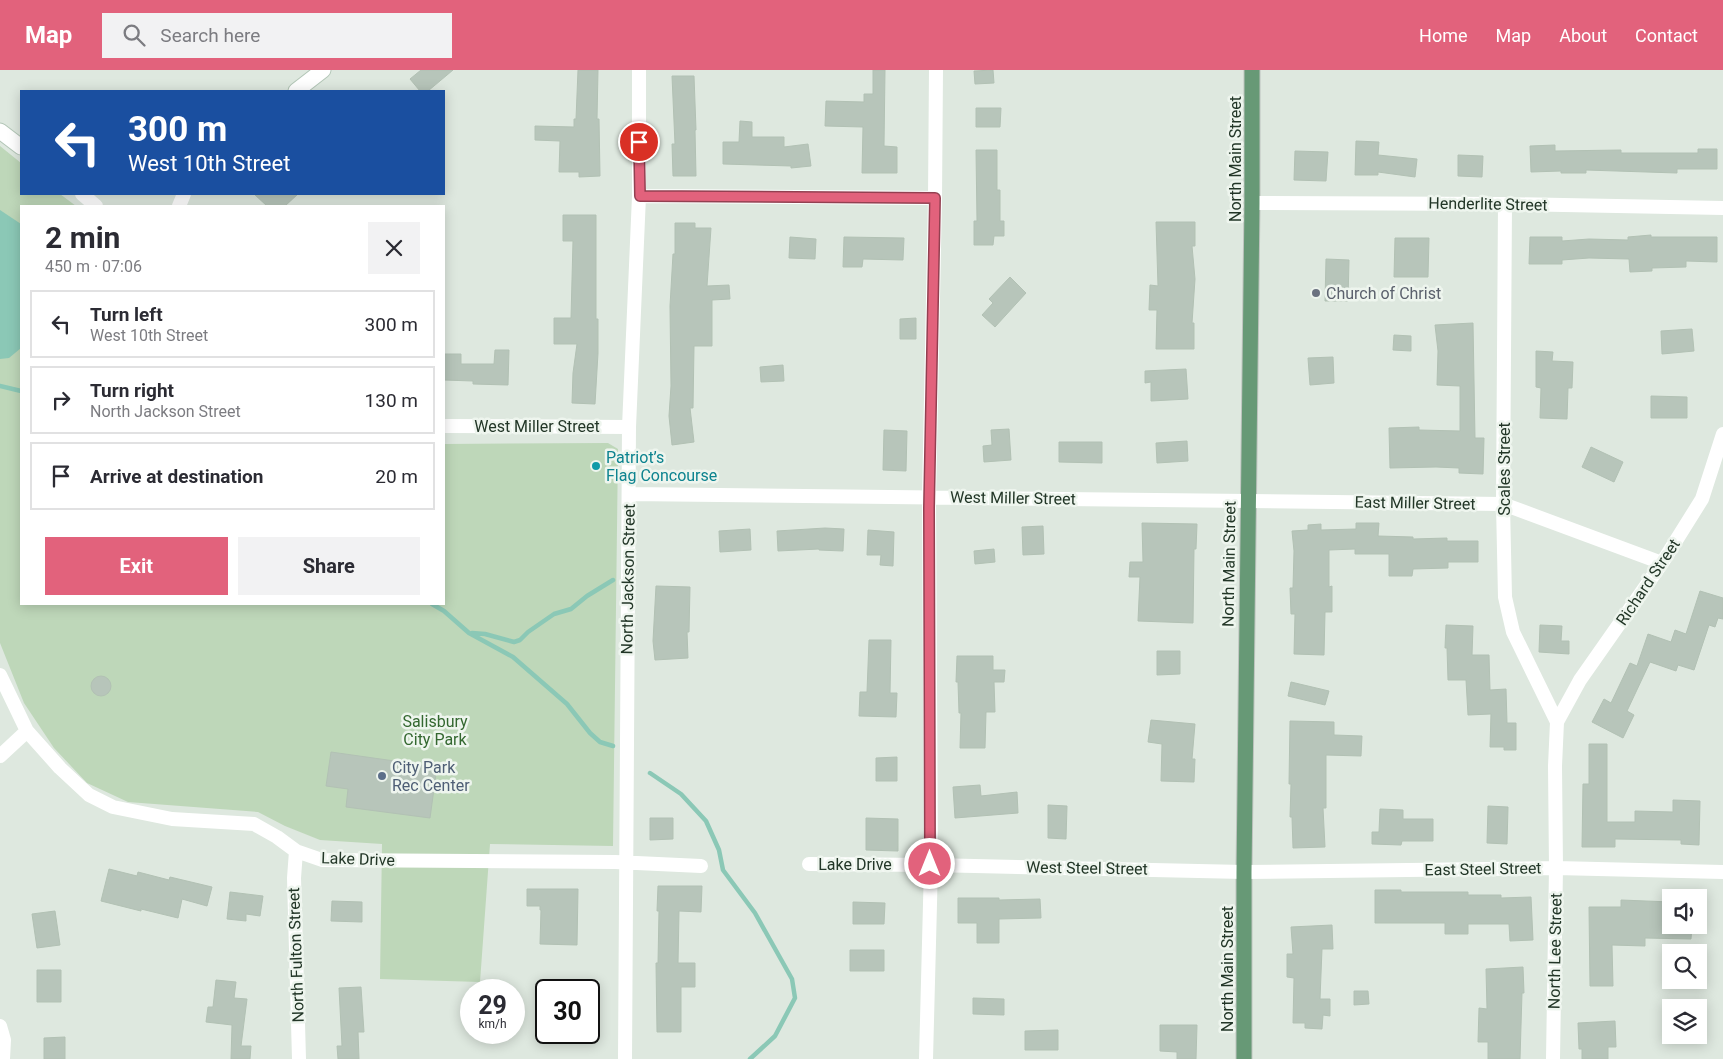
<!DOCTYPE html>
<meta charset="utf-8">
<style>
:root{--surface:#fff;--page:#f2f2f3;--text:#2b2b33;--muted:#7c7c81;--line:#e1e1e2;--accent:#e2627c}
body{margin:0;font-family:Roboto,sans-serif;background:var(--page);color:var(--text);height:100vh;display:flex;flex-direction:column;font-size:19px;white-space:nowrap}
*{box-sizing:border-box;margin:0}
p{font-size:16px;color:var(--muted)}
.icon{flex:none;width:28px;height:28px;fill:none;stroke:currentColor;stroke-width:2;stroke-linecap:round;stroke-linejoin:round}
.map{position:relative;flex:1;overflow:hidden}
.panel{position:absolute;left:20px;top:135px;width:425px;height:400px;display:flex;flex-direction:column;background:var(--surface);border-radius:0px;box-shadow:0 2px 12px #0003}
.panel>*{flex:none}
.guide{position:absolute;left:20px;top:20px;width:425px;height:105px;border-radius:0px;box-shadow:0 2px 12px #0003;background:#1a4fa0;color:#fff;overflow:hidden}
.buttons{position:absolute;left:1662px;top:819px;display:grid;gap:10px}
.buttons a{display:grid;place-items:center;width:45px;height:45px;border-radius:0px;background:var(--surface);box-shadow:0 2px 12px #0003;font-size:25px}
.speed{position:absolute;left:460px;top:909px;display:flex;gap:10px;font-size:25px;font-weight:700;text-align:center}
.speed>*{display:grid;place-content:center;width:65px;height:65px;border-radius:50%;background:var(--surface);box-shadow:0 2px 12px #0003;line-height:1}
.speed small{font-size:12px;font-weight:400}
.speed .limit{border:2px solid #111;border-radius:8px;background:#fff;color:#111}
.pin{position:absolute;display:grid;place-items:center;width:42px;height:42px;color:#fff;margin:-21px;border:2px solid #fff;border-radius:50%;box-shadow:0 1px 5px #0007}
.me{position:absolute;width:55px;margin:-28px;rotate:0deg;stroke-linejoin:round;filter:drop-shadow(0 0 4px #0008)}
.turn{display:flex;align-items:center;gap:18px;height:105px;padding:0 25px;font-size:22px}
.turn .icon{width:65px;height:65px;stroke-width:2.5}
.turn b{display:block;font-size:35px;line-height:42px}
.round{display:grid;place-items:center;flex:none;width:52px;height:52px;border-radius:0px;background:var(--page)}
.head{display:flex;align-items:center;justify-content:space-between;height:85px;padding:0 25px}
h1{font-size:30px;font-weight:700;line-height:38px}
.primary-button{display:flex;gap:10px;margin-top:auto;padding:10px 25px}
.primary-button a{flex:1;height:58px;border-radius:0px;background:var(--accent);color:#fff;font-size:20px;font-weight:700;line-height:58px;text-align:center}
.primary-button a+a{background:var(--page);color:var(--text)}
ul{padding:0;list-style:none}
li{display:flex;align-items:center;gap:15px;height:68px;margin:0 10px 8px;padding:0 15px;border:2px solid var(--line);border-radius:0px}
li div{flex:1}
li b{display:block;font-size:19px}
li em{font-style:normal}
header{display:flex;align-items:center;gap:30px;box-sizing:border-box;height:70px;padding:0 25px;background:var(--accent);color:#fff}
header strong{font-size:24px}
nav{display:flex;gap:28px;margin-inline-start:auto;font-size:18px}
.search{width:350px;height:45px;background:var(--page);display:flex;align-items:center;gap:12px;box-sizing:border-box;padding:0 18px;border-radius:0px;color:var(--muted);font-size:19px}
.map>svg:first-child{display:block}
</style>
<header>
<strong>Map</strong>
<div class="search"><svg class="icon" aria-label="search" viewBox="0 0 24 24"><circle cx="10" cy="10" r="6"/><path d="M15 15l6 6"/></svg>Search here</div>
<nav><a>Home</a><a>Map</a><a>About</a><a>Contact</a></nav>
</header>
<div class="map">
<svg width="1723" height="989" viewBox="0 0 1723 989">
<rect width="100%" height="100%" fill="#dee8df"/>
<path fill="#bed7b9" d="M0 76 21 93V124H60L76 136H21V534H444V374L608 373 618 379 613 776 490 774 480 912 380 909 382 774 320 770 285 756 258 742 128 732 87 713 54 678 24 633 0 573Z"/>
<path fill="#8bc8b6" d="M0 140 21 154V278L9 288 0 289Z"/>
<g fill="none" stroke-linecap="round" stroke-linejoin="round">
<path stroke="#8bc8b6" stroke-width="4.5" d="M0 316 21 321
M432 534 444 541 469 563 513 587 567 634 590 663 600 672 613 676
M472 563 485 564 514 572 520 570 528 562 554 544 571 539 587 526 613 510
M650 703 681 724 706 751 719 780 723 800 755 843 792 909 795 928 775 966 750 989"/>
</g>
<path fill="#b7c5ba" stroke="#b2c1b4" d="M421 0H453L428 21H420L410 9Z
M578 0H598L597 49H599L600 106 579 107V102H559L560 71 535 70V56L574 57V49H576Z
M873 0H885L884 76 897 77V103H862L863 57 825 56 826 31 864 32V24H873Z
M993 0 994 13 975 14 974 1Z
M672 6H694L696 60H695L696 106H673L672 74H675Z
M976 38H1001L1000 57H976Z
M740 51 752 52V67H784V77L808 74 811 96 791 98V96L723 94V72H739Z
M1356 71 1379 72 1378 85 1417 89 1415 107 1378 102V105H1355Z
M1555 75V81L1621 80V83H1698V79H1717V99H1677V103L1586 100V103H1561V101L1531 102 1530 76Z
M976 80H997V120H1000V151H1004V166H994L993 175H974V151H977Z
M1295 81 1328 82 1326 111 1294 110Z
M1458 85 1483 86 1482 107 1458 106Z
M254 124H298L285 136H267Z
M563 145H596V249H598V283L595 334 572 333 573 303 577 274H554V248H571L573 171H563Z
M1156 152H1195V176H1192L1195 209 1192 253H1194V279H1156L1157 240H1149L1150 215 1158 216Z
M675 153H695V158H711L707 216 729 215 730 229 712 230V276H694L693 338H690L694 372 672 375 669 346 671 316 670 236 673 184H675Z
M1651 165V167H1717V192L1686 191V197L1652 198V201L1630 202 1629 189 1589 188 1562 190V194H1529L1530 167H1562V171L1589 169 1628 170V167Z
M790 167 816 169 815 189 789 188Z
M844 167 904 168 903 190 863 189 862 197H843Z
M1395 168H1429L1428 207H1394Z
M1326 189 1349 190 1348 231H1325Z
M1010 207 1026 223 995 257 982 245 993 233 989 229Z
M916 248V269H900V249Z
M1473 253 1475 368H1484L1483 404 1459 403V398L1436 397 1390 398 1389 358 1419 357V360L1460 361V316L1437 315 1438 281 1435 255Z
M1692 259 1694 281 1662 284 1661 261Z
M1394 265 1411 266V281L1393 280Z
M495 280H509L508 315 473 314V311L444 310V284H461V294H494Z
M1536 281 1553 282 1552 291 1573 292 1572 318H1568L1567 349 1540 348 1541 318 1536 317Z
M1333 287 1334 313 1310 315 1308 288Z
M783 295 784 311 761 312 760 297Z
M1186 299 1188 329 1151 331V312L1145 313V301Z
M1651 326 1687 327V348H1651Z
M1009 359 1011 390 984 392 983 376 992 375 991 360Z
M884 360 907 361 906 401 883 400Z
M1187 371 1188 391 1157 393 1156 373Z
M1059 372H1102V393L1059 392Z
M1591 377 1623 392 1614 412 1582 397Z
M1142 453 1197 454 1196 479H1194L1193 553 1138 551 1140 507H1129L1130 492H1143Z
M1356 453H1379L1378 466 1413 467V469L1447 468V471H1478V492H1448V498L1413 499 1412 506H1389V484H1355V479L1329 480V517L1332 516V542H1325L1324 585 1294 584 1295 544H1291L1290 518H1293L1294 481 1292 461 1308 460V455L1321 454V460L1356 459Z
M1043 456 1044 484 1023 485 1022 457Z
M825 458 844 459 843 481 819 480V479L778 481 777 461Z
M750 459 751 480 720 482 719 461Z
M868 460 894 462 893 496 880 495 881 485H867Z
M994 479 995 492 975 494 974 481Z
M656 516 690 517 689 562H687L688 588 655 590 653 571Z
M1700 521 1723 528V549L1718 548 1715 557 1709 555 1694 600 1678 595 1676 601 1650 592 1627 641 1634 645 1623 668 1592 652 1604 629 1611 633 1630 593 1637 596 1648 564 1671 572 1675 560 1686 564Z
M1446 555 1473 556 1472 585H1489L1490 620 1506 619 1507 653H1516V680H1504V677H1490L1491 644 1468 645 1466 610H1448L1447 578H1445Z
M1540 555 1562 556 1561 571H1569V584L1539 582Z
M869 570H891L890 623H897L896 647 859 646 860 622H867Z
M1157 581H1180V604L1157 605Z
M957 586H993V600H1005L1004 612H994L995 642H986L985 678H960L961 643H959L958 612H956Z
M91 616a10 10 0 1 1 20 0a10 10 0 1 1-20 0Z
M1291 612 1329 621 1325 635 1288 626Z
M1151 650 1195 654 1192 689H1195L1194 712 1161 711 1162 674 1148 672Z
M1290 651 1334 652V665L1362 666 1361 686 1326 685V738H1323L1325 777 1293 778 1292 747H1290L1291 714H1289Z
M1589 674H1607V752H1635V741L1673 742V730L1700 731 1699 775 1681 774V770L1615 769V777H1582L1583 714H1589Z
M331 682 437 697 430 748 346 737 348 719 326 716Z
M897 687V711H876V688Z
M980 715 981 726 1017 722 1018 743 955 748 953 717Z
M1048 735 1067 736 1066 769 1048 768Z
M1488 736 1508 737 1507 774 1487 773Z
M1380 739 1403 740V749H1433V771H1402L1401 775 1372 774V762H1379Z
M650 748H673V769L650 770Z
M866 748 898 749V781L866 780Z
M109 799 137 806 138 802 169 810 170 807 212 817 207 836 182 829 178 848 141 839V841L101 831Z
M658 816H702L701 842 679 841 678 893H695V917H681V962H657L656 893H658L659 841H657Z
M527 819H578L577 875 540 874 541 840H540V836H527Z
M1375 820H1401V822H1468V825H1501V828L1531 827 1533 870 1510 871 1509 854H1468V864H1445V853H1375Z
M230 822 263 826 260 846 246 844V851L227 849Z
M958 828H999V830L1040 829 1041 848 999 849V873H977V853H958Z
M1621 830 1671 832V855H1692L1691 869 1645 868V876L1612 875 1613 916H1590L1589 837H1621Z
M332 831 362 832V852L331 851Z
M853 832 885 833 884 854H853Z
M55 841 60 875 37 878 32 844Z
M1332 855 1333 879H1322L1320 929H1330V946L1323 945 1322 959 1305 958V953H1293L1294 908 1287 907V884H1293L1291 857Z
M850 880H884V901H850Z
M1523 897 1524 923H1522L1520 989H1488V972H1478L1479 938 1487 939 1486 899Z
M37 900H61V932H37Z
M216 910 236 912 234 928 247 929 241 976H251L250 989H231L232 955 206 952 208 937H213Z
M361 917 364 962H358L359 989H338L337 976H342L339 918Z
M1354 921H1368L1369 934 1354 935Z
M973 928 1004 929V945L973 944Z
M1615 951 1616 977H1608V989H1582V979H1579L1578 953Z
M1160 955H1197L1196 989H1177V982L1160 981Z
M1058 960V980H1025V961Z
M65 967V989H44V968Z"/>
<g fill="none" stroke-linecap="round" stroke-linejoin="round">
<g stroke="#b3c6b7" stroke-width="17">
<path id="secondary" d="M296 21 323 0
M0 61 21 77"/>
</g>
<g stroke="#bdc3be" stroke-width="17">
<path id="primary" d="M1244 989V802L1252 133V0"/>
</g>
<path stroke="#fff" stroke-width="14" d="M82 124 96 136
M639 126 935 128
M1252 133 1505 134 1723 138
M1505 134 1503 434 1505 527 1513 562 1557 652
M179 136 184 124
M444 356 629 357
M629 424 1503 434 1662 493
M0 605 27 661 60 698 89 725 113 737 172 749 254 754 277 767 296 781 322 790 615 792 701 796
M0 686 27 661
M296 781 294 808 299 989
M809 794 931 795 1244 802 1556 798 1723 802
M0 956 4 970 3 989
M625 989 629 357 639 126V0
M926 989 931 795 929 428 935 128 936 0
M1553 989 1556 798 1555 696 1557 652 1580 610 1662 493 1702 429 1723 364"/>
<use href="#secondary" stroke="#fff" stroke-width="15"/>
<use href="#primary" stroke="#679976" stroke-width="15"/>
</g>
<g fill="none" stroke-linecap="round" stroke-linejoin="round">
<g stroke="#934051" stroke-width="12">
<path id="route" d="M639 72 640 126 935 128 929 438 930 794"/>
</g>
<use href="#route" stroke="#e2627c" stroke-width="9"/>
</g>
<circle fill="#6b7280" stroke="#eef5ee" stroke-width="2" cx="1316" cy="223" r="5"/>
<circle fill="#0f9aa8" stroke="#eef5ee" stroke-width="2" cx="596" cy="396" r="5"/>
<circle fill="#5c6f8a" stroke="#eef5ee" stroke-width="2" cx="382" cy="706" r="5"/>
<g text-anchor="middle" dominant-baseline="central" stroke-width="5" stroke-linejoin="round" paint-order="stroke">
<g font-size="16" fill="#223627" stroke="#eef5ee">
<text transform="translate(1235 89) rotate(-90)">North Main Street</text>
<text transform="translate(1488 134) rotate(1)">Henderlite Street</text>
<text x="537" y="356">West Miller Street</text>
<text transform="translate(1504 399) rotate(-90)">Scales Street</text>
<text transform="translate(1013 428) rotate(1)">West Miller Street</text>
<text transform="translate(1415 433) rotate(1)">East Miller Street</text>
<text transform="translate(1229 494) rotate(-89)">North Main Street</text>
<text transform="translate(628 509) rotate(-89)">North Jackson Street</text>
<text transform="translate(1648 512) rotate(-56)">Richard Street</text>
<text transform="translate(358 789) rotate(2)">Lake Drive</text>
<text x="855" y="794">Lake Drive</text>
<text transform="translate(1087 798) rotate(1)">West Steel Street</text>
<text transform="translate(1483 799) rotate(-1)">East Steel Street</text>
<text transform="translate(1555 881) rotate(-89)">North Lee Street</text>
<text transform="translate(296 885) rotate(-92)">North Fulton Street</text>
<text transform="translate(1227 899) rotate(-90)">North Main Street</text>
</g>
<g font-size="16" fill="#5b616d" stroke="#eef5ee" text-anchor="start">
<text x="1326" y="223">Church of Christ</text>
</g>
<g font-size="16" fill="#0d838f" stroke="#eef5ee" text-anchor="start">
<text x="606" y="387">Patriot’s<tspan x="606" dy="18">Flag Concourse</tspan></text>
</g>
<g font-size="16" fill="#346830" stroke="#eef5ee">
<text x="435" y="651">Salisbury<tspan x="435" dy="18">City Park</tspan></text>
</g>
<g font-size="16" fill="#4e5e75" stroke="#eef5ee" text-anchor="start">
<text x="392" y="697">City Park<tspan x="392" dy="18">Rec Center</tspan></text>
</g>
</g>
</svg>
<div class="buttons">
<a><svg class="icon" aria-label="sound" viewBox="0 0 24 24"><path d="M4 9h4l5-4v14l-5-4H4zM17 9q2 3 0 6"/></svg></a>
<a><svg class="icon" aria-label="search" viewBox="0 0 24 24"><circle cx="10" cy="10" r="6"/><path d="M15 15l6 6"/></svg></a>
<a><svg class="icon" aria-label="layers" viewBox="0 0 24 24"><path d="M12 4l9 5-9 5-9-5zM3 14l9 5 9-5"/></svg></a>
</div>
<div class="speed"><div>29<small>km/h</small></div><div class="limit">30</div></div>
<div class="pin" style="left:639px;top:72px;background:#d93025"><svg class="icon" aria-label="arrive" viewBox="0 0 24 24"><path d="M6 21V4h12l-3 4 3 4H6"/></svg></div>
<svg class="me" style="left:930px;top:794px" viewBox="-20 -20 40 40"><circle r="17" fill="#e2627c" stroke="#fff" stroke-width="3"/><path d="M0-11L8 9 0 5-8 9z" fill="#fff"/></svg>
<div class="guide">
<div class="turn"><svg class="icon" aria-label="left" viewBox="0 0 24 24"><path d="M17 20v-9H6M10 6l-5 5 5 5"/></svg><div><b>300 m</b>West 10th Street</div></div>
</div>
<section class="panel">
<div class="head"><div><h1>2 min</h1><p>450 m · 07:06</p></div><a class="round"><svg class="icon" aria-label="close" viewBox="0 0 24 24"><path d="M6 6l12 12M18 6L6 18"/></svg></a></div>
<ul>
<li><svg class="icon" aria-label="left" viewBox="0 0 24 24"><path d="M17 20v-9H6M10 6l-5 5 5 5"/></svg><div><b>Turn left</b><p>West 10th Street</p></div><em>300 m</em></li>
<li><svg class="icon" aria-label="right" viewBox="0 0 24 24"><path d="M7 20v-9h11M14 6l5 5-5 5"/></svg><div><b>Turn right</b><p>North Jackson Street</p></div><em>130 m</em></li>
<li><svg class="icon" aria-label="arrive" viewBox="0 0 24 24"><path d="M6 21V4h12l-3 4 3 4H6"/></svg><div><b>Arrive at destination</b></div><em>20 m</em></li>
</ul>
<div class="primary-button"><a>Exit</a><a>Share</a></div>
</section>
</div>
